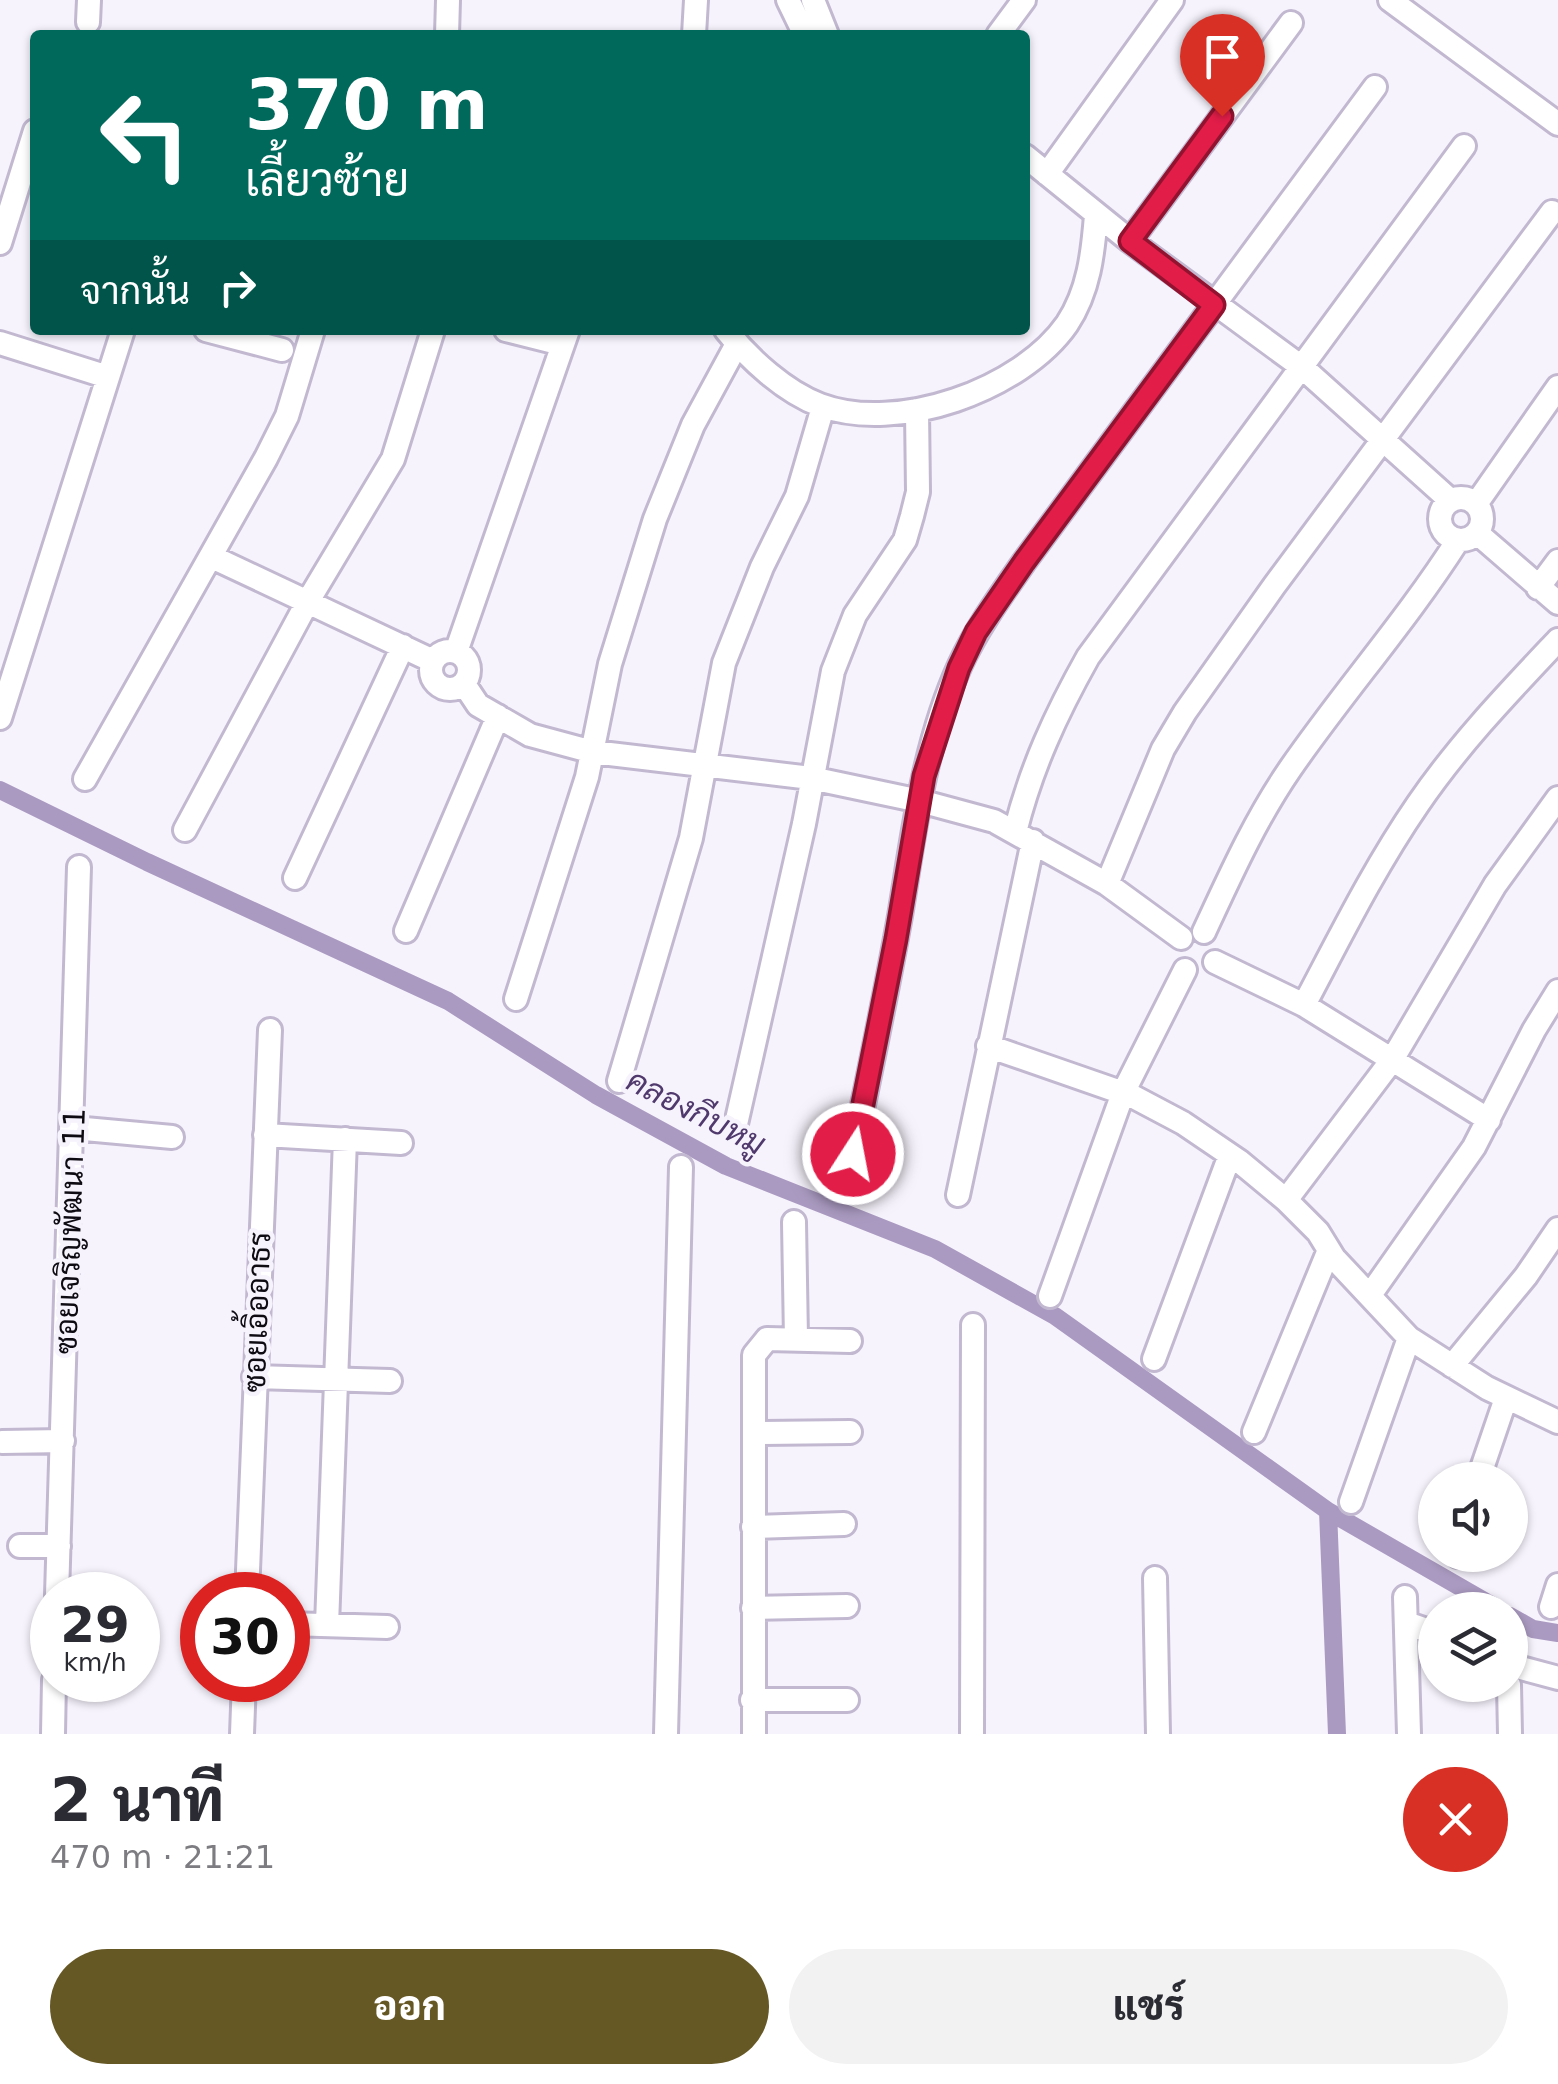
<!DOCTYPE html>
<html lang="th">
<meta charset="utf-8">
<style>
:root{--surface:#fff;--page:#f2f2f3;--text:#2b2b33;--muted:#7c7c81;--accent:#665825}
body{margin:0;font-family:"DejaVu Sans",Sarabun,sans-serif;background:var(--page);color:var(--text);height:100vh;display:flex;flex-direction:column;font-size:38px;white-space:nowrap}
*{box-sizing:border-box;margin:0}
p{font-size:32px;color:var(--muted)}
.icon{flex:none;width:55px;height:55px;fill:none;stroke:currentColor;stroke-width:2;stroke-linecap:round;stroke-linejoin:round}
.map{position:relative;height:1734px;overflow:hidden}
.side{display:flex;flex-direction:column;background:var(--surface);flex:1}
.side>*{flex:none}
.hud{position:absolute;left:30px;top:30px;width:1000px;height:305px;border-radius:10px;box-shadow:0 2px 8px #0004;background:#00695c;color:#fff;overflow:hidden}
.controls{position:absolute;left:1418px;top:1462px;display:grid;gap:20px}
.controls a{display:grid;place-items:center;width:110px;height:110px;border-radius:50%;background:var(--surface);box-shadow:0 2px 8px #0004;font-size:50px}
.speed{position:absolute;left:30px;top:1572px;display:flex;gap:20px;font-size:50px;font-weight:700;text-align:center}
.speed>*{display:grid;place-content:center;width:130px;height:130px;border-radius:50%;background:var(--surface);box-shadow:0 2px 8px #0004;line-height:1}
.speed small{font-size:25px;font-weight:400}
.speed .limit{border:15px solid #d22;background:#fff;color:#111}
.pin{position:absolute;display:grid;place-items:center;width:85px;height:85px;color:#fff;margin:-102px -42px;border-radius:50% 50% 50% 0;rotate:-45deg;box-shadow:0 0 10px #0007}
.pin .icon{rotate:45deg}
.me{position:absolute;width:110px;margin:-55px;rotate:11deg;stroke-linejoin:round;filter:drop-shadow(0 0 8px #0008)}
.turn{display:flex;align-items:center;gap:35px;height:210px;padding:0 50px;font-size:45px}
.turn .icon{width:130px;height:130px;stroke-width:2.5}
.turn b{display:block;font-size:70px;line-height:85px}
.then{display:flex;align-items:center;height:95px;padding:0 50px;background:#0003;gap:20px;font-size:38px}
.round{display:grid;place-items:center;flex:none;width:105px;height:105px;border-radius:52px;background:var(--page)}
.summary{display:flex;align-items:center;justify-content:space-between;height:170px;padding:0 50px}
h1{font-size:60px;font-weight:800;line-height:75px}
.primary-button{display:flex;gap:20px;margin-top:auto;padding:20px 50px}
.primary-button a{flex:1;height:115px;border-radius:60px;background:var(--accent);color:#fff;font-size:40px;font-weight:800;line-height:115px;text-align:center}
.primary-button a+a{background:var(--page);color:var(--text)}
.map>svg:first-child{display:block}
</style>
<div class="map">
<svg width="1558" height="1734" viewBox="0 0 1558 1734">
<rect width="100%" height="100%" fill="#f7f3fd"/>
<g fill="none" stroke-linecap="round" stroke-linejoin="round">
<path stroke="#aa9ac1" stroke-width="18" d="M0 790 147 862 448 1001 596 1095 726 1166 935 1249 1055 1316 1328 1511 1500 1610
M1328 1511 1337 1734
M1510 1616 1533 1629 1558 1633"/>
<g stroke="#c2b9d1" stroke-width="28">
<path id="minor" d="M788 0 805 35
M813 0 827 35
M1390 0 1558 124
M88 22 89 0
M447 35 448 0
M694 35 696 0
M998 35 1024 0
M1025 156 1130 241 1303 368 1451 501
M1047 174 1172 0
M1130 241 1291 23
M0 243 35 131
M206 330 282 350
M506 330 562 344
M726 330C749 359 785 392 820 405 897 434 1021 390 1067 324 1089 291 1093 253 1096 215
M0 343 108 377
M1440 519a21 21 0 1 1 42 0a21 21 0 1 1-42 0Z
M1476 504 1558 387
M1477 533 1558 603
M212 557 433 661
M1538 588 1558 561
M431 670a19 19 0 1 1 38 0a19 19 0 1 1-38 0Z
M456 652 568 330
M464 684 478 705 530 735 593 752 811 778 920 801 994 821 1107 884 1181 938
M0 718 123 330
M85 779 266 458 287 416 313 330
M185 830 308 601 393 459 433 330
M1015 832C1031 768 1056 714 1088 657L1464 146
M295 878 403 646
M1107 884 1163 749 1185 712 1274 586 1552 212
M406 931 498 716
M1204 932C1230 876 1255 820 1290 769 1344 691 1407 620 1458 540
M1215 962 1304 1005 1489 1120
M516 999 587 777 610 664 655 519 693 425 737 344
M1304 1005C1340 937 1374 868 1418 804 1459 744 1509 692 1558 640
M988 1046 1132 1096 1183 1123 1239 1161 1286 1200 1318 1232 1334 1258 1409 1338 1487 1388 1558 1422
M619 1081 691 838 724 663 762 567 797 496 823 407
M736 1124 804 824 833 671 855 615 905 540 912 516 918 492 917 410
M74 1128 172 1137
M265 1135 401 1143
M853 1154C869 1075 886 995 900 916 914 831 924 744 960 665 977 628 1001 595 1024 562L1375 87
M958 1195 1033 841
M1286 1200 1392 1060 1495 885 1558 798
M794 1222 796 1339
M1370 1295 1474 1147 1534 1030 1558 991
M1050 1296 1123 1093 1185 970
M1154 1359 1230 1155
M1452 1366 1526 1276 1558 1229
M254 1377 390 1381
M1254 1432 1329 1250
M754 1433 850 1432
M2 1442 63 1441
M1478 1480 1506 1398
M1351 1502 1409 1338
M753 1527 844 1524
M20 1546H59
M1458 1556V1555
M1155 1578 1158 1734
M57 1595 79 867
M247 1595 270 1030
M1405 1597 1409 1734
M1551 1607 1558 1585
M753 1608 847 1606
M1406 1623 1435 1633
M288 1624 387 1627
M327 1625 345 1139
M1510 1665 1558 1678
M1509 1685 1510 1734
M752 1700H847
M53 1734 54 1680
M242 1734 244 1680
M666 1734 681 1167
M754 1734V1355L767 1339 850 1341
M972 1734 973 1325"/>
</g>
<use href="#minor" stroke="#fff" stroke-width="22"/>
</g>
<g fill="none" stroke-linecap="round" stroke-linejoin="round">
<g stroke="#92132f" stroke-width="25">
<path id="route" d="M853 1154 896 939 924 776 959 668 976 632 1024 562 1214 305 1130 241 1222 116"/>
</g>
<use href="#route" stroke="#e11d48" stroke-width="18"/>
</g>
<g text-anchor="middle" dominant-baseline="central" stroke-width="9" stroke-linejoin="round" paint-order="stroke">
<g font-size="30" fill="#0e0b13" stroke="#f7f3fd">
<text transform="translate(70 1231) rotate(-88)">ซอยเจริญพัฒนา 11</text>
<text transform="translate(257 1312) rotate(-88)">ซอยเอิ้ออาธร</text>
</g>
<g font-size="32" font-style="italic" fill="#50396c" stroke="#f7f3fd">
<text transform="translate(696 1112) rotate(27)">คลองกีบหมู</text>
</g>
</g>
</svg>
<div class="controls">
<a><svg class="icon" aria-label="sound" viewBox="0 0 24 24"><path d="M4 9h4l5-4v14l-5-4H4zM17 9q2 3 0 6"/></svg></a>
<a><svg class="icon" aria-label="layers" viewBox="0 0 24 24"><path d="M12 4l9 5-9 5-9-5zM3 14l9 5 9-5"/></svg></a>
</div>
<div class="speed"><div>29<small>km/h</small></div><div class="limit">30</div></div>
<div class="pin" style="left:1222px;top:116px;background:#d93025"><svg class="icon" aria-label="arrive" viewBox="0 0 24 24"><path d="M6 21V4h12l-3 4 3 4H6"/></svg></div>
<svg class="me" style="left:853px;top:1154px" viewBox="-20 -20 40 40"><circle r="17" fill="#e11d48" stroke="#fff" stroke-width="3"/><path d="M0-11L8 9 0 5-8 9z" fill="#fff"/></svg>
<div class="hud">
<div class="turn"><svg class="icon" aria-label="left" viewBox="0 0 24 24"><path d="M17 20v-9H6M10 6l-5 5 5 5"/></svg><div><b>370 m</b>เลี้ยวซ้าย</div></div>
<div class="then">จากนั้น<svg class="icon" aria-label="right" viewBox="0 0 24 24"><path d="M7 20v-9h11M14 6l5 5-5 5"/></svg></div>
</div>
</div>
<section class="side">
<div class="summary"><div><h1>2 นาที</h1><p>470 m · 21:21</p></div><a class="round" style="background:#d93025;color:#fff"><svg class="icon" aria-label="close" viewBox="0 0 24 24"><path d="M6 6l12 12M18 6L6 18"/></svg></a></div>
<div class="primary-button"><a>ออก</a><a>แชร์</a></div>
</section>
